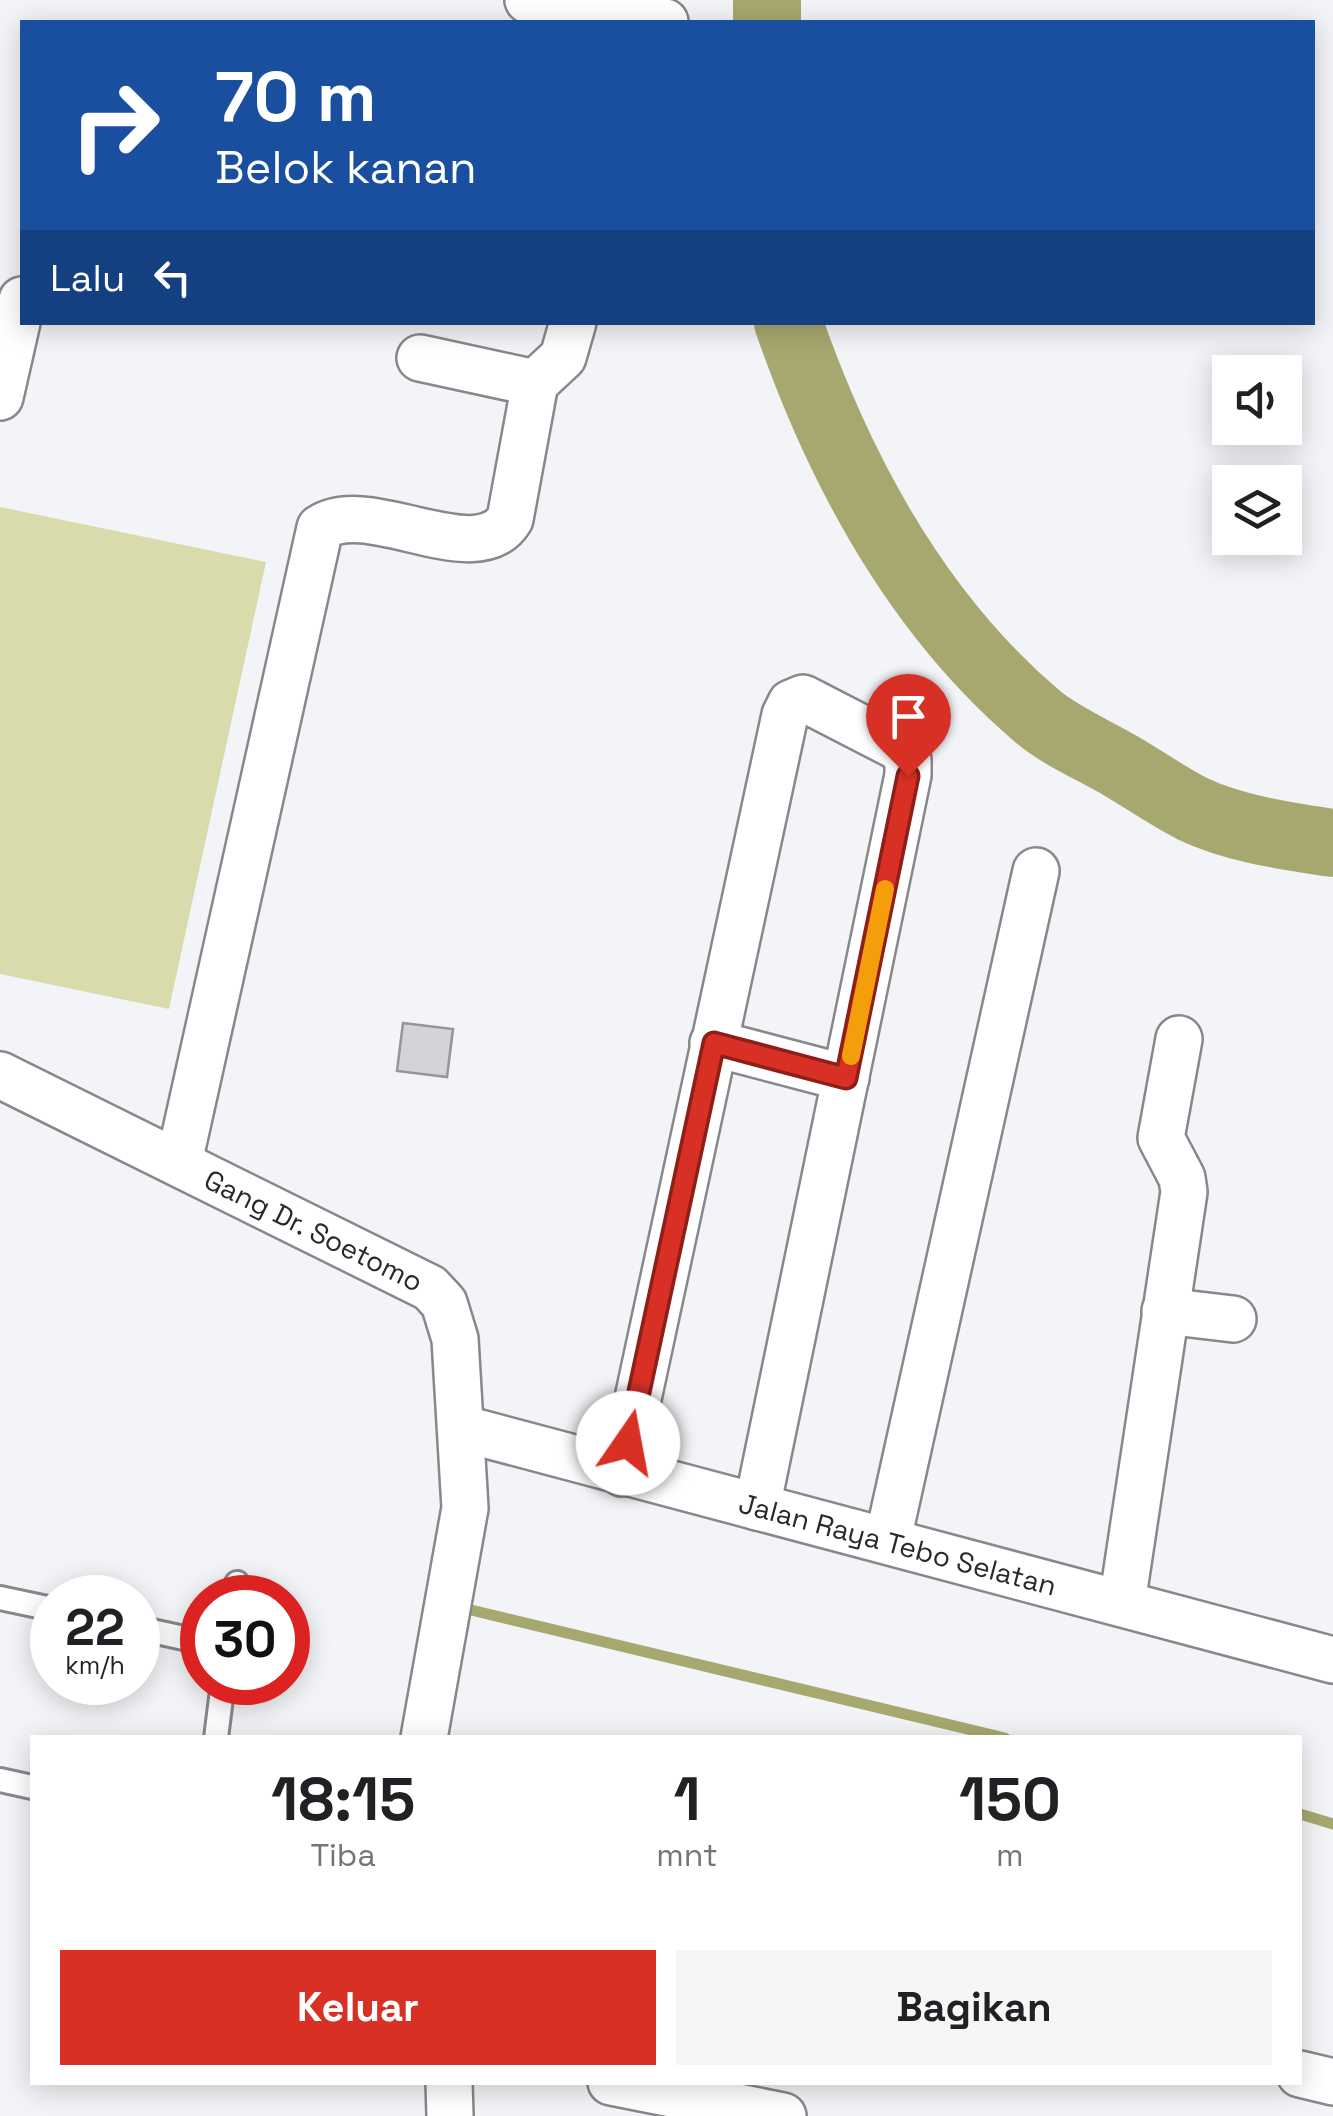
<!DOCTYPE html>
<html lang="id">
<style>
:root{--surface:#fff;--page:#f6f6f6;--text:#202124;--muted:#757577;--accent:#d93025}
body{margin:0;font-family:"Space Grotesk",sans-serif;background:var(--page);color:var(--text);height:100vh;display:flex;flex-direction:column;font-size:38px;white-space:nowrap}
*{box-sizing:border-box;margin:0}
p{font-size:32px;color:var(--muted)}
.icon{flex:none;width:55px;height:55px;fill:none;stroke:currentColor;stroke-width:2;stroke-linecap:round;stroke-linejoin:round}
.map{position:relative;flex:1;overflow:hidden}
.drawer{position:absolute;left:30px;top:1735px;width:1272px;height:350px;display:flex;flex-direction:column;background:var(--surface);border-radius:0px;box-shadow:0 5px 25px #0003}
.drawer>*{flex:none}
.banner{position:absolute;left:20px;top:20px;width:1295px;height:305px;border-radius:0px;box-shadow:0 5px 25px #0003;background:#1a4fa0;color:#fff;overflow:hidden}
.buttons{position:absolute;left:1212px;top:355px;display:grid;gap:20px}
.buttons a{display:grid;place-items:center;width:90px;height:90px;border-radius:0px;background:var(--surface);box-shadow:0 5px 25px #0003;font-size:50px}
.speed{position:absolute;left:30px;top:1575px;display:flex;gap:20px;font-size:50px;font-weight:700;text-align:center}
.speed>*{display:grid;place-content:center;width:130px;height:130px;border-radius:50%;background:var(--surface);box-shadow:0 5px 25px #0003;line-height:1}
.speed small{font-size:25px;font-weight:400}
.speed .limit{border:15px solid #d22;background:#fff;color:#111}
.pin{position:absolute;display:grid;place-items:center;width:85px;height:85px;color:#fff;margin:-102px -42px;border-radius:50% 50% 50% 0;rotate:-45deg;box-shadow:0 0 10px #0007}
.pin .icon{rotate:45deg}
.me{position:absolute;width:110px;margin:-55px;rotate:12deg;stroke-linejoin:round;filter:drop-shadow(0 0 8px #0008)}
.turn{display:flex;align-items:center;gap:35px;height:210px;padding:0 30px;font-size:45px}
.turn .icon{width:130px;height:130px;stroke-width:2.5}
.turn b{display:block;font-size:70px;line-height:85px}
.then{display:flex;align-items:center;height:95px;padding:0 30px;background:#0003;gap:20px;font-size:38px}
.eta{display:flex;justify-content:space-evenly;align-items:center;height:170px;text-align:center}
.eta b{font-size:60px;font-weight:700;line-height:70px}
.primary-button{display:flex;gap:20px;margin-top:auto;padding:20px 30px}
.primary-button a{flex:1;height:115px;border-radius:0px;background:var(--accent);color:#fff;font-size:40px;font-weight:700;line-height:115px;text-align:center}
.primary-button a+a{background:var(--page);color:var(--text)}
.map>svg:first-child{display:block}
</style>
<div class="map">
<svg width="1333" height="2116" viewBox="0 0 1333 2116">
<rect width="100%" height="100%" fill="#f3f4f7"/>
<path fill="#d9dbad" d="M0 507 266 562 169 1009 0 974Z"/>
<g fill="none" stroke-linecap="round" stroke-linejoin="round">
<path stroke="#a7a86f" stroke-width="11" d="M471 1610 1005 1738
M1300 1814 1333 1824"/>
<path stroke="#a7a86f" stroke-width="68" d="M767 0V22
M788 322C839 469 917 614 1037 716 1060 736 1094 750 1121 766 1145 780 1169 797 1193 809 1235 829 1287 836 1333 843"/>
</g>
<path fill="#d3d4d7" stroke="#959699" stroke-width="2.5" d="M403 1023 453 1029 447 1077 397 1071Z"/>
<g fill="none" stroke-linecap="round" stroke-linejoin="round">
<g stroke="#87888b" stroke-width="28">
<path id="lane" d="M0 1598 52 1609
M235 1598 237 1583
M138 1628 202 1642
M216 1738 223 1682
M0 1780 32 1787"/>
</g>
<g stroke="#87888b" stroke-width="50">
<g id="street">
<path d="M528 0 665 22"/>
<path d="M420 358 535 383"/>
<path d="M0 397 22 300"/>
<path d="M713 1043 846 1078"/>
<path id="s1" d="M0 1075 430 1288 444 1303 455 1339 465 1508 424 1738"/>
<path d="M179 1162 320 528C369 495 477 573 510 519L535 383 563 357 573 322"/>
<path d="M1165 1311 1233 1319"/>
<path id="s2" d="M461 1428 1333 1660"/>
<path d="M622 1473 785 715 791 703 803 698 900 748 908 760V775L757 1507"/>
<path d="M888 1539 1036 871"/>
<path d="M1122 1603 1184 1192 1182 1178 1161 1138 1179 1039"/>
<path d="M1300 2074 1333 2082"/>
<path d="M449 2082 450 2116"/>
<path d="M611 2082 783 2116"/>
</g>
</g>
<use href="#lane" stroke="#fff" stroke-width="22"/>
<use href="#street" stroke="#fff" stroke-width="45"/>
</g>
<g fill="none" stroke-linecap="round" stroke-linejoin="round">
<g stroke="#8d1f18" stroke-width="25">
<path id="route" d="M628 1443 714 1043 846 1078 908 776"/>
</g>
<use href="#route" stroke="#d93025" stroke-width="18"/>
<path stroke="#f59e0b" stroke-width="18" d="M851 1056 885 889"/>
</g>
<g text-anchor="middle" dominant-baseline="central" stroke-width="8" stroke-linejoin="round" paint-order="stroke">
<g font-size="28" fill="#29292a" stroke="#f3f4f7">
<text stroke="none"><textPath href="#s1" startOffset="350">Gang Dr. Soetomo</textPath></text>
<text stroke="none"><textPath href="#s2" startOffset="452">Jalan Raya Tebo Selatan</textPath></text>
</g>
</g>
</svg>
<div class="buttons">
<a><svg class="icon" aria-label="sound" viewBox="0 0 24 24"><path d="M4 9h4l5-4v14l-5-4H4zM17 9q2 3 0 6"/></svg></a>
<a><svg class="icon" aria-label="layers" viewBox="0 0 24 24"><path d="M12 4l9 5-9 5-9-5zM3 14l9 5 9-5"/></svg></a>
</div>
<div class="speed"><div>22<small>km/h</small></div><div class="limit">30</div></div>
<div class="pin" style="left:908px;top:776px;background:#d93025"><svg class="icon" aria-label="arrive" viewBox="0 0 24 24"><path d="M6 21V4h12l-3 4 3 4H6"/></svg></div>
<svg class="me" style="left:628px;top:1443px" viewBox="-20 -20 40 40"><circle r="19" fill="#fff"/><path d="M0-13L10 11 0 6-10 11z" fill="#d93025"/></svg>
<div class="banner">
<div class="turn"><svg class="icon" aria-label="right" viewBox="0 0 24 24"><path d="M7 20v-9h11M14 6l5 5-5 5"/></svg><div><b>70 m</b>Belok kanan</div></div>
<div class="then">Lalu<svg class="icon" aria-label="left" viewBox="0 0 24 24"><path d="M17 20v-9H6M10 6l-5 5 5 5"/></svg></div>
</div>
<section class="drawer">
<div class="eta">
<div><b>18:15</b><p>Tiba</p></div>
<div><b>1</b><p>mnt</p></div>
<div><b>150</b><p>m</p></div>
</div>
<div class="primary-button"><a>Keluar</a><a>Bagikan</a></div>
</section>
</div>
